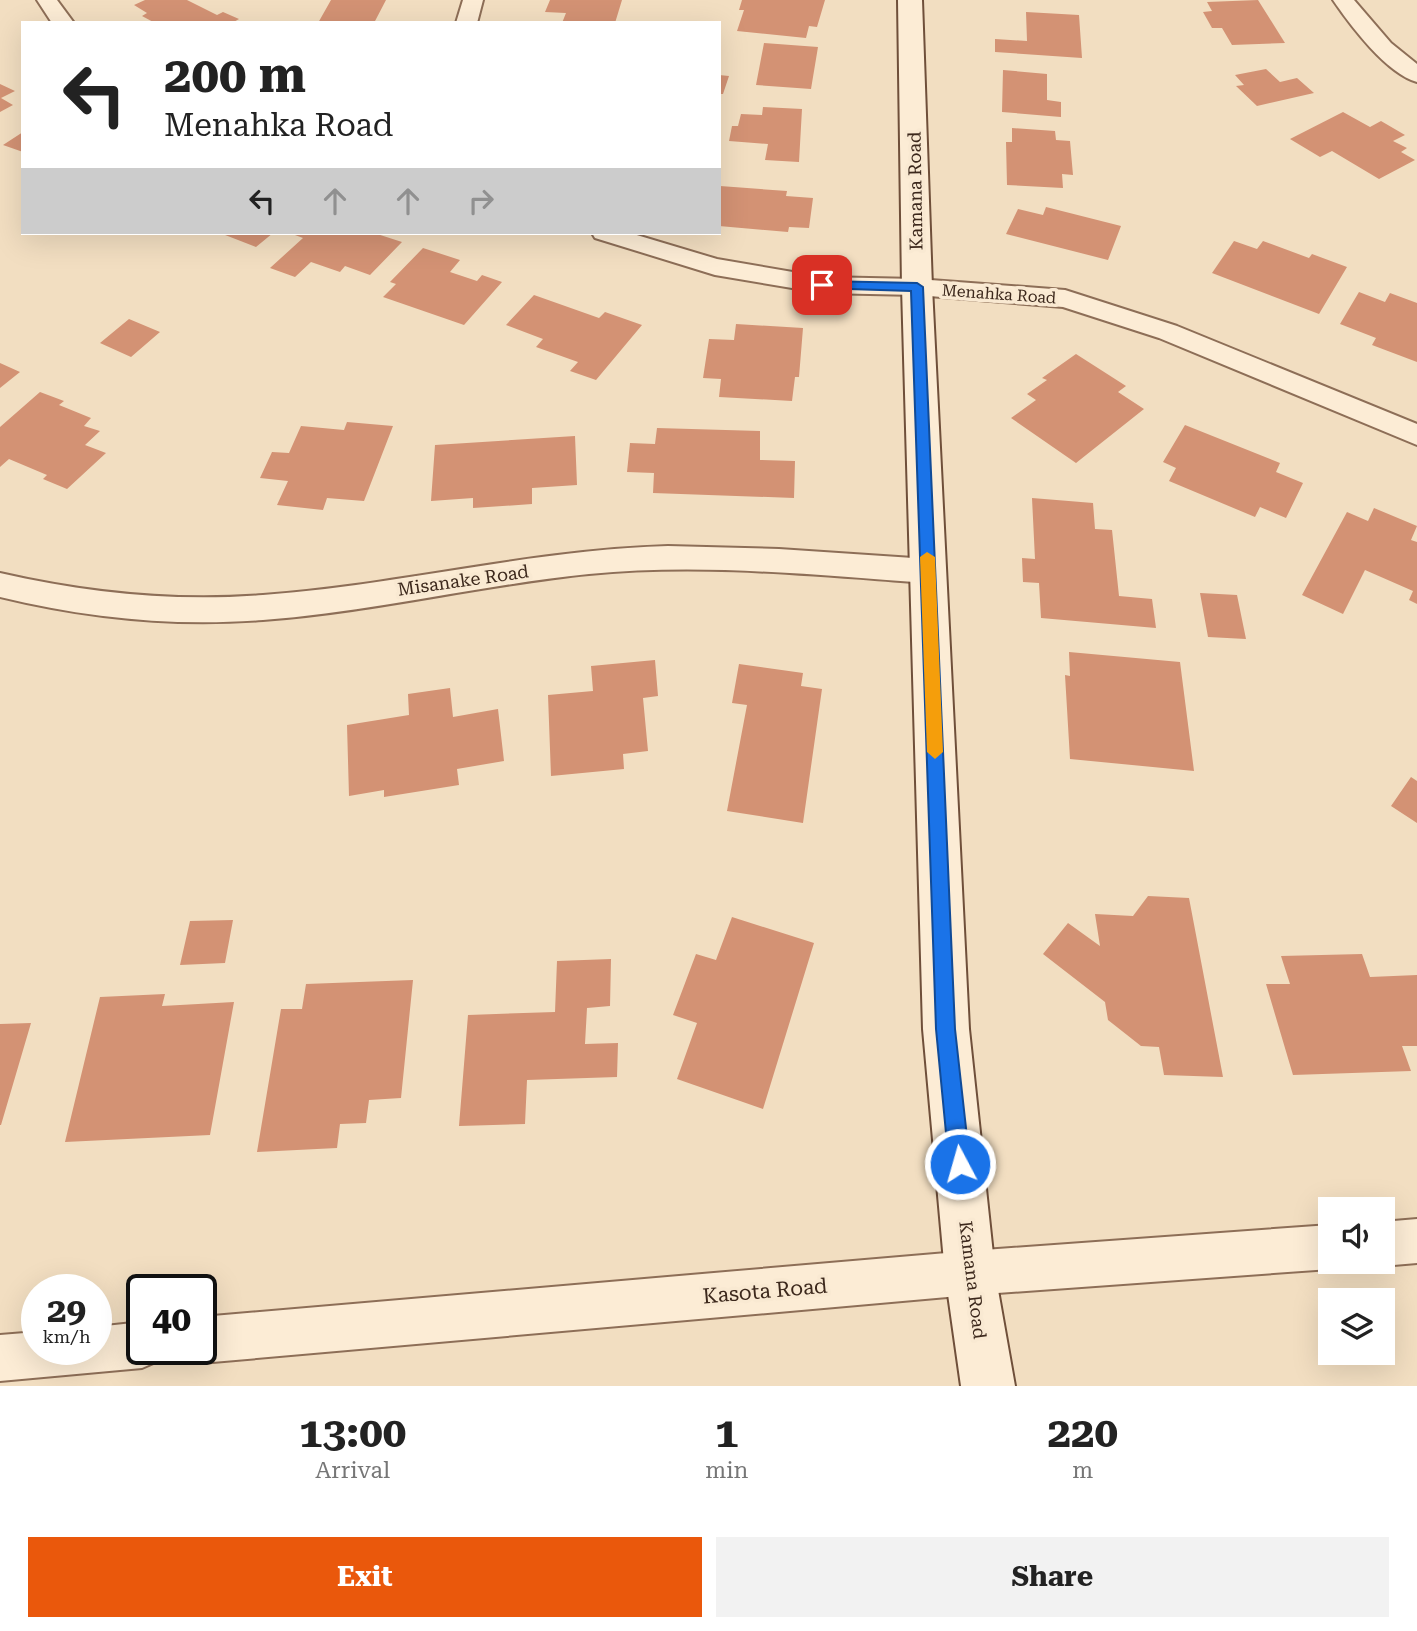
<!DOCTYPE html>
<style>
:root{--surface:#fff;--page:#f2f2f2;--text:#222;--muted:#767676;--accent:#ea580c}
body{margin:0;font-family:"Roboto Serif",serif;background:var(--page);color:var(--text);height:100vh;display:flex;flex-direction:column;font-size:26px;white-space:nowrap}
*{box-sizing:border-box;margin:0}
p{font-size:23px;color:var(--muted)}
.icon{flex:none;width:38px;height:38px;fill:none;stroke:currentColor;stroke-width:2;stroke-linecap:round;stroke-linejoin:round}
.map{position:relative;height:1386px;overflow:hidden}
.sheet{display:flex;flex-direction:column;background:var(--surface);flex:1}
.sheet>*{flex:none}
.banner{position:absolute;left:21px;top:21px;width:700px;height:214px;border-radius:0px;box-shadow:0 7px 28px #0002;background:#fff;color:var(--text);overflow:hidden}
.tools{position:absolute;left:1318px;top:1197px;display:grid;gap:14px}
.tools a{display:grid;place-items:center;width:77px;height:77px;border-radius:0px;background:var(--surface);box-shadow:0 7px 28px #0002;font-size:35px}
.speed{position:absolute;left:21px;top:1274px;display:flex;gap:14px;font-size:35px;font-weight:700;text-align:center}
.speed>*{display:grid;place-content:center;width:91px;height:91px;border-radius:50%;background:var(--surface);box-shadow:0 7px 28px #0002;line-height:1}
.speed small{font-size:18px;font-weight:400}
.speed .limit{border:4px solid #111;border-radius:10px;background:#fff;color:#111}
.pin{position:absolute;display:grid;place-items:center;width:60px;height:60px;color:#fff;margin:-30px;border-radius:14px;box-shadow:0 4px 10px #0006}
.me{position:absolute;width:77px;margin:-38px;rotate:354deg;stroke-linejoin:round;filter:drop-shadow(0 0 5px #0008)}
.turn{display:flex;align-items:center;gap:24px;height:147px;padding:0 28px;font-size:32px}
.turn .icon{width:91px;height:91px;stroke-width:2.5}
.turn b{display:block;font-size:49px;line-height:60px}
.lanes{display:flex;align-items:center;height:66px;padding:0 28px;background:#0003;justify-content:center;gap:35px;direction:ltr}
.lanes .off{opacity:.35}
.eta{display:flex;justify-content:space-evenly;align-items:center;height:119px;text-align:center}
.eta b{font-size:42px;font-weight:700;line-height:49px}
.button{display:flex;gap:14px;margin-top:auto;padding:14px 28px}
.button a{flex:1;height:80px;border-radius:0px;background:var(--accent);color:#fff;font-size:28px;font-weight:700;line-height:80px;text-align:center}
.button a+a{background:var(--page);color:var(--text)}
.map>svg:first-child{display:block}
</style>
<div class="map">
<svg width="1417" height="1386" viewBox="0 0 1417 1386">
<rect width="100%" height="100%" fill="#f2dec1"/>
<path fill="#d39274" d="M145 0H187L217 15 223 12 239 19 232 23H155L142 16 147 13 134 5Z
M331 0H386L374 23H318Z
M550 0H622L615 23H562L566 13 545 12Z
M742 0H825L817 27 809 26 806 38 737 31 744 10H739Z
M1258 0 1285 43 1232 45 1222 28H1212L1203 12 1212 11 1207 2Z
M1026 12 1079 15 1082 58 995 52V39L1027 41Z
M764 43 818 47 811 89 756 85Z
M1266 69 1280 82 1297 78 1314 93 1257 106 1236 86 1244 85 1235 75Z
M1003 70 1047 74V100L1061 102V117L1002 112Z
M719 75 729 76 723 94H719Z
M0 84 15 91 1 98 13 105 0 112Z
M763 107 802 109 799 162 765 160 768 144 729 141 732 126H738L741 114 762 115Z
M1343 112 1370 127 1381 121 1405 135 1393 141 1407 148 1401 152 1415 160 1379 179 1332 151 1320 157 1290 139Z
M1012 128 1055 131 1056 140 1070 141 1073 175 1062 174 1063 188 1007 185 1006 142H1012Z
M23 132V152L3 145Z
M720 186 787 191 786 196 813 198 809 228 789 227 788 232 719 226Z
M1046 207 1121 226 1108 260 1006 234 1018 209 1043 215Z
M220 233H273L256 247Z
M297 233H374L402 242 370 275 345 266 340 272 311 262 295 277 270 268 303 238 295 235Z
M1234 241 1257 249 1263 241 1309 258 1312 254 1347 267 1319 314 1212 273Z
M423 248 460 260 450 272 477 281 482 275 502 282 464 325 383 297 396 284 390 282Z
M1359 292 1385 302 1390 293 1417 303V362L1372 345 1376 338 1340 324Z
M534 295 599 318 605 312 642 325 596 380 570 371 578 362 536 347 543 339 506 325Z
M129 319 160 332 131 357 100 343Z
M736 324 803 328 799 377H795L792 401 719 397 721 379 703 378 709 339 734 340Z
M1076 354 1126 386 1118 392 1144 409 1076 463 1011 418 1036 400 1027 394 1047 380 1042 378Z
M0 363 20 372 0 388Z
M40 392 64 401 59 405 91 418 84 426 100 431 85 445 106 453 67 489 43 479 47 475 9 459 0 467V427Z
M347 422 393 426 364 501 327 498 323 510 277 505 288 481 260 478 272 452 289 453 301 426 344 430Z
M1185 425 1280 463 1276 472 1303 483 1286 518 1260 507 1255 517 1169 481 1176 468 1163 462Z
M657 428 760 431V460L795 461 794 498 653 493 654 473 627 472 630 443 655 444Z
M575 436 577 485 532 488V504L473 508V498L431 501 435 445Z
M1032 498 1093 503 1095 529 1112 530 1119 596 1152 599 1156 628 1041 618 1039 583 1023 582 1022 558 1035 559Z
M1374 508 1417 526 1411 540 1417 542V604L1409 600 1413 591 1365 570 1343 614 1302 595 1347 512 1368 521Z
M1200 593 1237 595 1246 639 1208 637Z
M1069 652 1180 662 1194 771 1070 759 1065 675 1070 676Z
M655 660 658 696 643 698 648 751 623 754 624 769 551 776 548 695 593 691 591 666Z
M739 664 803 673 801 686 822 689 803 823 727 811 747 705 732 703Z
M450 688 453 717 498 709 504 761 457 769 459 785 384 797V790L349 796 347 725 409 715 408 694Z
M1411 777 1417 781V823L1391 806Z
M1148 896 1189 898 1223 1077 1164 1075 1159 1047 1141 1046 1108 1020 1105 1002 1043 954 1068 923 1100 946 1095 914 1133 916Z
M732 917 814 943 763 1109 677 1079 697 1023 673 1015 696 954 716 960Z
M233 920 225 963 180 965 190 921Z
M1362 954 1370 977 1417 975V1046H1402L1411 1071 1293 1075 1266 984H1290L1281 956Z
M611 959 610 1006 587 1008 585 1044 618 1043 617 1077 527 1080 525 1124 459 1126 468 1015 555 1012 557 961Z
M413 980 401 1098 369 1100 366 1123 340 1124 337 1148 257 1152 281 1009H302L306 984Z
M165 994 162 1006 234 1002 210 1135 65 1142 100 997Z
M31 1023 1 1125H0V1024Z"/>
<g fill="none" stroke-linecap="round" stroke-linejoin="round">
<g stroke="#8d6e57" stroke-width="4">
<path id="street" d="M37 0H57L74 23H52Z
M463 0H483L477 23H456Z
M1333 0H1354L1391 43 1417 64V82C1387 74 1350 25 1333 0Z
M592 233H630L717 259 822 277 917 279 1065 290 1177 326 1417 424V445L1159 338 1063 307 917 295 822 293 715 275 595 238Z
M668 546 779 549 928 559 939 562 944 571 939 580 928 583C815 575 702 563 589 574 480 585 373 612 263 620 174 627 86 618 0 597V573C87 593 174 602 263 595 399 585 531 550 668 546Z
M1417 1219V1263L1382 1266 1373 1262H1382V1222Z
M1330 1225V1262H1346L1330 1269 970 1295 201 1363 185 1356 182 1349H201V1317L970 1251Z
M142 1322V1349H163L158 1361 142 1368 0 1381V1335L37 1332V1349H96V1327Z"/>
</g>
<g stroke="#6f4f3a" stroke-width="4">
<path id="secondary" d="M898 0H922L932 287 969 1029 995 1273 1015 1386H961L945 1273 923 1029 902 287Z"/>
</g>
<use href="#street" fill="#fcecd5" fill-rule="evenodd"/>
<use href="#secondary" fill="#fcecd5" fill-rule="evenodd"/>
</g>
<path fill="#1a73e8" stroke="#114b97" stroke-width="2" d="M822 281 917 283 923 287 955 1029 970 1164 967 1172 960 1174 952 1172 949 1164 936 1029 911 291 818 288V282Z"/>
<path fill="#f59e0b" d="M927 552 935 557 943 752 935 759 927 752 920 557Z"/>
<g text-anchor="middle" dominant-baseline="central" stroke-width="7" stroke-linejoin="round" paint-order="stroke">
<g font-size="16" fill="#3c281c" stroke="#f9e9d2">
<text transform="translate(999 294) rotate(4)">Menahka Road</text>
</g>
<g font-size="18" fill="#3c281c" stroke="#f9e9d2">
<text transform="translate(915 191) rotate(-91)">Kamana Road</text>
<text transform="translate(463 580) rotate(-8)">Misanake Road</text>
<text transform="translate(973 1280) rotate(83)">Kamana Road</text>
</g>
<g font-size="21" fill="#3c281c" stroke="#f9e9d2">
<text transform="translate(765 1291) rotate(-5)">Kasota Road</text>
</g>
</g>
</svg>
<div class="tools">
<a><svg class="icon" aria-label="sound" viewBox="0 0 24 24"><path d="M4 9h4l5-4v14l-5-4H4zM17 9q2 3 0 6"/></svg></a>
<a><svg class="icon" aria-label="layers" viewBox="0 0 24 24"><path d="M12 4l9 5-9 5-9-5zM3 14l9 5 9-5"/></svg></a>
</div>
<div class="speed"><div>29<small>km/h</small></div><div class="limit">40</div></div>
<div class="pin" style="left:822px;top:285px;background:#d93025"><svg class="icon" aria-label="arrive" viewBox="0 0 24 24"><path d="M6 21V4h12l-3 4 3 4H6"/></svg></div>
<svg class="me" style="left:960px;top:1164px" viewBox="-20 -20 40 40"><circle r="17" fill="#1a73e8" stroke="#fff" stroke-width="3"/><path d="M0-11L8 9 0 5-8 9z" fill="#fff"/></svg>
<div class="banner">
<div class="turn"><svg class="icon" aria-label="left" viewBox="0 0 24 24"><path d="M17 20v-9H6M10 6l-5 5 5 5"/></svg><div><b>200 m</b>Menahka Road</div></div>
<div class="lanes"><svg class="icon" aria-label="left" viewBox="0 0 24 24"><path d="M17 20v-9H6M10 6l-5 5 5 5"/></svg><svg class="icon off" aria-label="ahead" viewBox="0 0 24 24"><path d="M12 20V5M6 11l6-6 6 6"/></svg><svg class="icon off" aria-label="ahead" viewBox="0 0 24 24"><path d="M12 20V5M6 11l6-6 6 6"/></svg><svg class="icon off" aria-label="right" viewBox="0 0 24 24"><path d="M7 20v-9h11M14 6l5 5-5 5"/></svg></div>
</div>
</div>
<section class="sheet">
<div class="eta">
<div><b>13:00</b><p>Arrival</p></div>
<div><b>1</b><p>min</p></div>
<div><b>220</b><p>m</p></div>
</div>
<div class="button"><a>Exit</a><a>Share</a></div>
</section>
